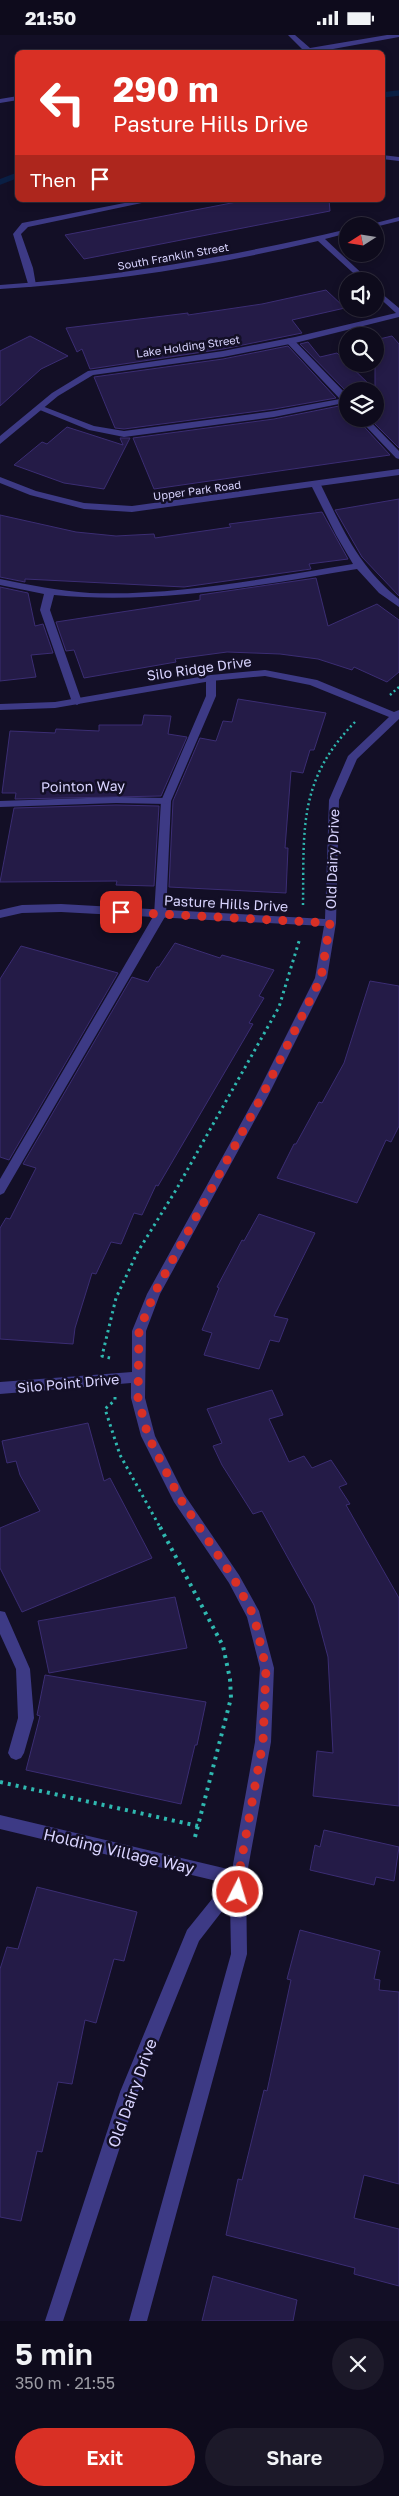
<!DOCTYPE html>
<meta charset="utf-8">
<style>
:root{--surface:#0e0b1c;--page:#1c1929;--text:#f1f3f6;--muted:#9b9ba3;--line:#2e2b3b;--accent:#d93025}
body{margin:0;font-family:"Golos Text",sans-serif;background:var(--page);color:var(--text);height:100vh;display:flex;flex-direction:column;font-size:19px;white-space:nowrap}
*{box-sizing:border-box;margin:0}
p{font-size:16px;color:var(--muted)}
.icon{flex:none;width:28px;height:28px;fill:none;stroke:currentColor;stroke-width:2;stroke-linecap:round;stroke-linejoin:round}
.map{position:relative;height:2286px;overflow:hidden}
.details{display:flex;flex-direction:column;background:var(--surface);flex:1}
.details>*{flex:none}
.banner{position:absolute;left:15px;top:15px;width:370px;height:152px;border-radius:8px;box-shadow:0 2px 8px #0003,0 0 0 1px var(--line);background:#d93025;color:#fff;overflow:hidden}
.needle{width:32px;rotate:258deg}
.controls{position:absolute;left:339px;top:182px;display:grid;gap:10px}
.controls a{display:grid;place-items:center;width:45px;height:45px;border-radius:50%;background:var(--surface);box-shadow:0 2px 8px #0003,0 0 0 1px var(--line);font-size:25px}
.pin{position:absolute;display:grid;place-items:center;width:42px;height:42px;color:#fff;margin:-21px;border-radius:10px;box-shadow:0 2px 8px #0006}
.me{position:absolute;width:55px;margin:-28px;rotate:5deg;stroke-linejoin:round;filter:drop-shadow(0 0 4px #0008)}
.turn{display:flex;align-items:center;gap:18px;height:105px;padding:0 15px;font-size:22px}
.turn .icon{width:65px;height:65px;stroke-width:2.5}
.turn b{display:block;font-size:35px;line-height:42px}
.then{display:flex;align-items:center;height:48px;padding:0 15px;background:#0003;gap:10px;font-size:19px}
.round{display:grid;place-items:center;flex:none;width:52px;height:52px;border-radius:26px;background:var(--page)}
.headline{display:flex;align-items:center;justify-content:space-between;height:85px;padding:0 15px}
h1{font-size:30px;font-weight:600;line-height:38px}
.action{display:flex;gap:10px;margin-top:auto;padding:10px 15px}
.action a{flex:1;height:58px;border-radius:30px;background:var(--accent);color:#fff;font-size:20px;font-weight:600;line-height:58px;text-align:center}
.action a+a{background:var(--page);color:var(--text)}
.status{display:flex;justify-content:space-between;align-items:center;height:35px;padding:0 25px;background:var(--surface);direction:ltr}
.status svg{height:14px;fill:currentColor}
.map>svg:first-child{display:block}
</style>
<div class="status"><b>21:50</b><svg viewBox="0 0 49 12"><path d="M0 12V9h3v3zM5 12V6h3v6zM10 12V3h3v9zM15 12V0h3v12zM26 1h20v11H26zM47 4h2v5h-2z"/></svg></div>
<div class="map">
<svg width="399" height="2286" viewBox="0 0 399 2286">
<rect width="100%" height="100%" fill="#130f26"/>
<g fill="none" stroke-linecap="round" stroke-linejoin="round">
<path stroke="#0a1f44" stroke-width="5.5" d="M382 60 399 58
M0 147 18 140"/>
</g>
<path fill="#241b47" stroke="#3b2d73" d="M247 165H329L330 176 84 224 65 200Z
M326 255 345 273 292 285 302 298 223 314 90 334 82 314 77 317 66 293 188 278V280L262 269Z
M30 301 68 321 41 334 0 371V316Z
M392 301 399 309V413L370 384H375V356L348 358 300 309 308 307 320 322 337 318 375 355V305Z
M288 311 336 363 274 374 124 394 115 393 94 342 223 324Z
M344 370 348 371V384H357L390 420 154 454 133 403 274 384Z
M67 392 123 410 120 403H130L104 454 64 448 14 430 42 407 47 409Z
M399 464V561L362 522 335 475Z
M322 477 348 524 309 529 311 534 184 552 25 544V547L0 542V480L76 497 116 501 154 499 155 503 231 492 229 489Z
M316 543 328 591 377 569 399 585V637L387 647 354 632 352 635 318 624 280 619 227 617 175 624 176 627 84 643 74 615 66 616 56 587 200 565V560Z
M0 552 28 558 35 591 43 589 53 618 31 620 36 642 0 646Z
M238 664 326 678 314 715H310L303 738 291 736 285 813H288L286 858 169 852 173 766 200 703 216 706 223 686 232 687Z
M144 680 171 681 168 699 187 702 161 761 15 764 16 758H2L10 696 55 698 56 694 99 696V690H142Z
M116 770 159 771 154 851 116 850 117 846 0 847 14 773Z
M175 908 220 923 222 920 274 935 259 961 264 963 249 988 253 989 158 1151 156 1150 142 1180 134 1178 121 1209 111 1207 96 1239 92 1238 75 1293 73 1309 0 1304V1193L6 1183 10 1184 36 1133 23 1129 132 942 148 947 157 932H159Z
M21 911 118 938 9 1125 0 1122V944Z
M370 946 399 951V1091L391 1107 386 1105 357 1168 277 1143 294 1109H296L319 1067 322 1068 344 1028Z
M259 1179 315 1198 274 1281 288 1284 279 1307 270 1305 259 1334 204 1320 212 1298 202 1295 219 1253 217 1252 242 1205 244 1206Z
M272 1355 283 1380 269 1384 289 1427 304 1421 312 1433 331 1425 347 1449 339 1452 350 1469 346 1470 399 1563V1771L313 1761 317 1716 333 1718 328 1622 314 1570 262 1476 253 1479 222 1430 213 1411 222 1408 207 1374Z
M88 1388 104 1446 110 1443 152 1523 22 1577 0 1533V1493L40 1476 20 1440 16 1426 7 1428 2 1406Z
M175 1562 187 1613 49 1638 38 1586Z
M45 1640 206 1667 197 1710H195L181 1769 26 1735 40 1681 37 1680Z
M324 1795 399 1812 394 1846 376 1842 374 1850 310 1835 315 1810 320 1812Z
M37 1852 137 1877 124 1926 114 1924 96 1988 85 1985 72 2049 58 2047 42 2117 37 2116 21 2186 0 2182V1934L7 1912 18 1914Z
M300 1895 380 1916 374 1944 380 1945 379 1955 399 1957V2149L364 2140 354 2183 399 2194V2251L354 2239 355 2233 226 2200 238 2144 242 2145 264 2055 267 2056 291 1945 287 1944Z
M213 2241 297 2265 293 2286H202Z"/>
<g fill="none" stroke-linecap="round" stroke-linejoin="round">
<path stroke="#2fb8b0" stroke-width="2.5" stroke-dasharray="2 3" stroke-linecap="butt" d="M390 660 399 652
M303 870C304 792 298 744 357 685"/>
<path stroke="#2fb8b0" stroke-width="3" stroke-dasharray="2.5 4" stroke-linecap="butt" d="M110 1323 102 1321 116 1263 137 1218 176 1155 279 972 300 903
M115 1362V1365L105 1374 120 1420 161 1494"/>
<path stroke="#2fb8b0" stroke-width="4" stroke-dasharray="3 5" stroke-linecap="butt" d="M160 1492 223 1611 230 1644 231 1663 194 1806
M0 1747 198 1791"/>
<path fill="#3d3a85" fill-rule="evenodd" d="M382 120 399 122V126L382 124Z
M140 165H156L28 192 21 199 33 233 36 250 29 252 13 199 22 188Z
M290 303 293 304 348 361V369L344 368 274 382 124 402 89 395 35 373 42 371 94 391 124 396 274 376 340 364 287 308V304Z
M359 384H368L399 416V424L396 423Z
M316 447 321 450C343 495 359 532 399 564V572L379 558 357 534C256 551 156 570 54 560L50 575 82 667 77 670 72 667 40 575 44 559 0 550V544C30 550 59 556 90 558 178 561 266 543 353 529L336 500 311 450Z
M211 640 216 643V661L171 766 166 880 4 1158 0 1160V1144L154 880 161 766 206 661V643Z
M0 1576 5 1577 30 1634 34 1683 24 1718 21 1723 16 1725 11 1723 8 1718 18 1683 16 1634 0 1599Z"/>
<path fill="#3d3a85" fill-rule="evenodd" d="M288 0H295L310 13 387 0H399V2L311 18H293L303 15Z
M18 61V65L0 68V64Z
M399 182V186L375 192 364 191Z
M348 194V198L325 204 370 246H362L318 206C213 231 108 247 0 254V250C118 242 233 221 348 194Z
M375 253 399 273V282L295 308 223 322 93 340 58 361 0 409V401L52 358 88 336 223 316 295 302 396 278 375 259Z
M399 434V440L132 477 84 474 30 460 0 448V442L36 456 84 468 132 471Z
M265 635 317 645 394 677 399 675V684L357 724 339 765 336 888 327 943 268 1061 160 1259 146 1296 145 1363 155 1401 184 1459 239 1540 259 1576 274 1633 271 1707 246 1844 247 1919 147 2286H129L231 1919 230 1866 199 1906 138 2057 63 2286H45L120 2057 187 1895 225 1848 0 1794V1780L232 1835 255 1707 260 1633 247 1582 229 1548 174 1467 141 1401 131 1363V1348L0 1359V1347L132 1337V1296L147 1259 256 1061 315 943 324 891 61 877 22 878 0 883V875L22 870 61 869 325 884 329 765 348 721 389 682 310 650 265 641 211 646 55 673 0 675V669L55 667 211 640Z
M116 762 166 763 171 766 166 769 116 768 0 772V766Z"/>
</g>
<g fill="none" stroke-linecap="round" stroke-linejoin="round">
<path stroke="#d93025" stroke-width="9" stroke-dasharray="0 16.2" d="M121 877 330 888 321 943 262 1061 154 1259 139 1296 138 1363 148 1401 179 1462 234 1544 254 1581 266 1633 263 1707 238 1844V1857"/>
</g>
<g text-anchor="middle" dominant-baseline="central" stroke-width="5" stroke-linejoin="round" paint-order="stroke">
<g font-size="11" fill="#d9d4ff" stroke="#130f26">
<text transform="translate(173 221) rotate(-10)">South Franklin Street</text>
<text transform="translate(188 311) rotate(-8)">Lake Holding Street</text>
<text transform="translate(197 455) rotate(-8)">Upper Park Road</text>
</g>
<g font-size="14" fill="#d9d4ff" stroke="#130f26">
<text transform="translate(199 633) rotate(-8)">Silo Ridge Drive</text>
<text transform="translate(83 751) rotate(-1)">Pointon Way</text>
<text transform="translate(332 824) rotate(-88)">Old Dairy Drive</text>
<text transform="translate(226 868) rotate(3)">Pasture Hills Drive</text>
<text transform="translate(68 1348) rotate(-5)">Silo Point Drive</text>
</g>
<g font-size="16" fill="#d9d4ff" stroke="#130f26">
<text transform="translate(119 1816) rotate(13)">Holding Village Way</text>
<text transform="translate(132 2058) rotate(-70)">Old Dairy Drive</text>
</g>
</g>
</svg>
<div class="controls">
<a><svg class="needle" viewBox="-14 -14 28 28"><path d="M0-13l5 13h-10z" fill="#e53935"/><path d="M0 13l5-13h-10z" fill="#9b9ba3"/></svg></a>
<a><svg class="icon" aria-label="sound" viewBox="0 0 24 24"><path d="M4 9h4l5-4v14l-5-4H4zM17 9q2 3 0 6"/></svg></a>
<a><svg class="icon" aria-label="search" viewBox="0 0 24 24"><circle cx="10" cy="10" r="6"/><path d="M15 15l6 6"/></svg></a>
<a><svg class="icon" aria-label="layers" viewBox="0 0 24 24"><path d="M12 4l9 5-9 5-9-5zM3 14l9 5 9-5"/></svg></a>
</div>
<div class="pin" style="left:121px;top:877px;background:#d93025"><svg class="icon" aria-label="arrive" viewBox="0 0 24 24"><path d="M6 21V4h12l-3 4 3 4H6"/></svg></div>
<svg class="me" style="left:238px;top:1857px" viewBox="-20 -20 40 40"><circle r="17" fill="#d93025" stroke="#fff" stroke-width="3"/><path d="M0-11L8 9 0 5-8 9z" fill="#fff"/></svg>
<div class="banner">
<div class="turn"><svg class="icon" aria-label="left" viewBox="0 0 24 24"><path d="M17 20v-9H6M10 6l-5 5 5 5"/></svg><div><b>290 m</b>Pasture Hills Drive</div></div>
<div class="then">Then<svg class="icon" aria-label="arrive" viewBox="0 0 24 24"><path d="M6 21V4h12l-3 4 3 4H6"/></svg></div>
</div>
</div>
<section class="details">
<div class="headline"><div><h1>5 min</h1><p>350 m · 21:55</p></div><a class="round"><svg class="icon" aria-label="close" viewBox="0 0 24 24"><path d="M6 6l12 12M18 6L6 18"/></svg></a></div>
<div class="action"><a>Exit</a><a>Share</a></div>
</section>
